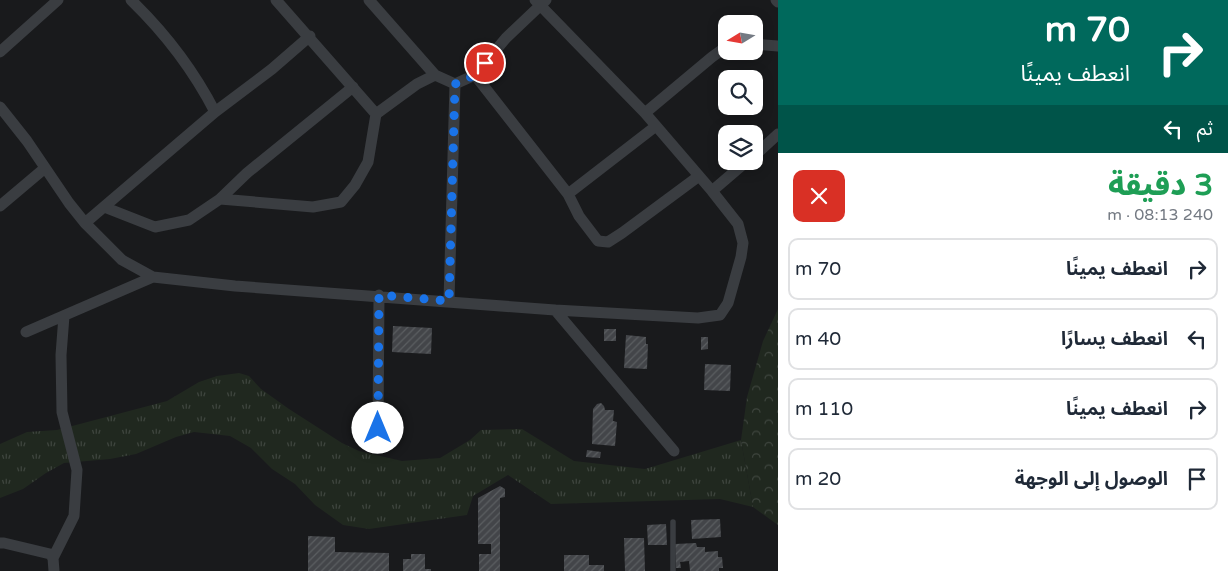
<!DOCTYPE html>
<html lang="ar">
<meta charset="utf-8">
<style>
:root{--surface:#fff;--page:#f2f2f3;--text:#1f2937;--muted:#747a83;--line:#e0e1e3}
body{margin:0;font-family:"Varela Round","Noto Sans Arabic",sans-serif;background:var(--page);color:var(--text);direction:rtl;height:100vh;display:flex;flex-direction:column;font-size:19px;white-space:nowrap}
*{box-sizing:border-box;margin:0}
p{font-size:16px;color:var(--muted)}
.icon{flex:none;width:28px;height:28px;fill:none;stroke:currentColor;stroke-width:2;stroke-linecap:round;stroke-linejoin:round}
.map{position:relative;flex:1;overflow:hidden;direction:ltr}
.details{display:flex;flex-direction:column;background:var(--surface);width:450px}
.details>*{flex:none}
.top-card{background:#00695c;color:#fff;overflow:hidden}
.needle{width:32px;rotate:259deg}
.fabs{position:absolute;left:718px;top:15px;display:grid;gap:10px}
.fabs a{display:grid;place-items:center;width:45px;height:45px;border-radius:10px;background:var(--surface);box-shadow:0 2px 12px #0003;font-size:25px}
.pin{position:absolute;display:grid;place-items:center;width:42px;height:42px;color:#fff;margin:-21px;border:2px solid #fff;border-radius:50%;box-shadow:0 1px 5px #0007}
.me{position:absolute;width:55px;margin:-28px;rotate:0deg;stroke-linejoin:round;filter:drop-shadow(0 0 4px #0008)}
.turn{display:flex;align-items:center;gap:18px;height:105px;padding:0 15px;font-size:22px}
.turn .icon{width:65px;height:65px;stroke-width:2.5}
.turn b{display:block;font-size:35px;line-height:42px}
.then{display:flex;align-items:center;height:48px;padding:0 15px;background:#0003;gap:10px;font-size:19px}
.round{display:grid;place-items:center;flex:none;width:52px;height:52px;border-radius:10px;background:var(--page)}
.head{display:flex;align-items:center;justify-content:space-between;height:85px;padding:0 15px}
h1{font-size:30px;font-weight:800;line-height:38px;color:#1e9e55}
ul{padding:0;list-style:none}
li{display:flex;align-items:center;gap:15px;height:62px;margin:0 10px 8px;padding:0 5px;border:2px solid var(--line);border-radius:10px}
li div{flex:1}
li b{display:block;font-size:19px}
li em{font-style:normal}
main{display:flex;flex:1;min-height:0}
.map>svg:first-child{display:block}
</style>
<main>
<section class="details">
<div class="top-card">
<div class="turn"><svg class="icon" aria-label="right" viewBox="0 0 24 24"><path d="M7 20v-9h11M14 6l5 5-5 5"/></svg><div><b>70 m</b>انعطف يمينًا</div></div>
<div class="then">ثم<svg class="icon" aria-label="left" viewBox="0 0 24 24"><path d="M17 20v-9H6M10 6l-5 5 5 5"/></svg></div>
</div>
<div class="head"><div><h1>3 دقيقة</h1><p>240 m · 08:13</p></div><a class="round" style="background:#d93025;color:#fff"><svg class="icon" aria-label="close" viewBox="0 0 24 24"><path d="M6 6l12 12M18 6L6 18"/></svg></a></div>
<ul>
<li><svg class="icon" aria-label="right" viewBox="0 0 24 24"><path d="M7 20v-9h11M14 6l5 5-5 5"/></svg><div><b>انعطف يمينًا</b></div><em>70 m</em></li>
<li><svg class="icon" aria-label="left" viewBox="0 0 24 24"><path d="M17 20v-9H6M10 6l-5 5 5 5"/></svg><div><b>انعطف يسارًا</b></div><em>40 m</em></li>
<li><svg class="icon" aria-label="right" viewBox="0 0 24 24"><path d="M7 20v-9h11M14 6l5 5-5 5"/></svg><div><b>انعطف يمينًا</b></div><em>110 m</em></li>
<li><svg class="icon" aria-label="arrive" viewBox="0 0 24 24"><path d="M6 21V4h12l-3 4 3 4H6"/></svg><div><b>الوصول إلى الوجهة</b></div><em>20 m</em></li>
</ul>
</section>
<div class="map">
<svg width="778" height="571" viewBox="0 0 778 571">
<defs>
<pattern id="grass-tufts" width="24" height="20" patternUnits="userSpaceOnUse" patternTransform="scale(1.25)"><rect width="24" height="20" fill="#20281f"/><path d="M3 7l-1-3M5 7V3M7 7l1-3M15 17l-1-3M17 17v-4M19 17l1-3" fill="none" stroke="#3e453e"/></pattern>
<pattern id="forest-crowns" width="20" height="18" patternUnits="userSpaceOnUse" patternTransform="scale(1.25)"><rect width="20" height="18" fill="#20281f"/><path d="M2 6a3 3 0 1 1 6 0M12 15a3 3 0 1 1 6 0" fill="none" stroke="#3e453e"/></pattern>
<pattern id="building-hatch" width="6" height="6" patternUnits="userSpaceOnUse" patternTransform="scale(1.25)"><rect width="6" height="6" fill="#434549"/><path d="M-1 1l2-2M0 6l6-6M5 7l2-2" fill="none" stroke="#5b5e61"/></pattern>
</defs>
<rect width="100%" height="100%" fill="#191a1c"/>
<path fill="url(#grass-tufts)" d="M239 373 249 376 261 389 289 409 342 443 359 451 402 461 440 458 470 440 481 430 522 429 574 461 645 469 741 440 753 507 720 499 551 504 508 475 473 496 467 515 369 529 343 525 315 505 295 484 272 469 251 448 230 436 194 432 176 437 136 454 110 459 64 463 46 473 23 489 0 498V444L27 432 57 430 167 401 199 382 217 376Z"/>
<path fill="url(#forest-crowns)" d="M778 309V525L753 507 741 440 747 397 763 341Z"/>
<path fill="url(#building-hatch)" d="M393 326 432 328 431 354 392 352Z
M604 329H616V341H604Z
M626 335 646 337V344H648L647 369 624 368Z
M701 337H708V349L701 350Z
M705 364 731 365 730 391 704 390Z
M601 403 604 406 605 410H614L613 421 617 422 615 446 592 444 593 409 597 404Z
M587 450 601 452 600 458 586 457Z
M500 486 505 489V497L500 498V571H479V554H491V544H478V498Z
M720 519 721 537 692 539 691 520Z
M666 524 667 545H648L647 525Z
M308 536 335 537V552L389 553V571H308Z
M624 538H644L645 571H625Z
M696 543 697 547H705V552L718 551V557H722L723 568H719V571H690L689 561 680 562 681 568H676L675 544Z
M411 554H425V569H431V571H403V559H411Z
M564 555H589V565H604V571H564Z"/>
<g fill="none" stroke-linecap="round" stroke-linejoin="round">
<path stroke="#3a3d41" stroke-width="5.5" d="M673 522V571"/>
<path stroke="#3a3d41" stroke-width="11" d="M131 0C164 32 194 71 215 112L272 69 310 36
M276 0 376 114
M369 0 435 75 455 84
M776 0 778 2
M754 44 778 46
M0 52 58 0
M475 75 568 194 579 216 598 241 608 242 622 233 699 176
M455 84 475 75 506 38 546 0
M0 107 27 141 69 203 85 223 122 260 153 277 235 286 555 310 698 318 720 315 728 303 741 257 743 243 738 224 712 191 645 113 535 0
M645 113 712 57 726 47
M754 156 778 134
M712 191 747 161
M568 194 656 126
M220 199 313 207 341 202 355 185 368 162 376 114 417 84 435 75
M0 206 45 168
M104 207 155 227 189 220 220 199 247 173 353 87
M85 223 215 112
M449 301 455 84
M555 310 674 451
M26 332 153 277
M378 428 379 295
M0 543H4L50 554 53 558 54 571
M53 558 74 516 77 470 62 412 61 355 64 316"/>
</g>
<g fill="none" stroke-linecap="round" stroke-linejoin="round">
<path stroke="#1a73e8" stroke-width="9" stroke-dasharray="0 16.2" d="M378 428 379 295 449 301 455 84 475 75 485 63"/>
</g>
</svg>
<div class="fabs">
<a><svg class="needle" viewBox="-14 -14 28 28"><path d="M0-13l5 13h-10z" fill="#e53935"/><path d="M0 13l5-13h-10z" fill="#747a83"/></svg></a>
<a><svg class="icon" aria-label="search" viewBox="0 0 24 24"><circle cx="10" cy="10" r="6"/><path d="M15 15l6 6"/></svg></a>
<a><svg class="icon" aria-label="layers" viewBox="0 0 24 24"><path d="M12 4l9 5-9 5-9-5zM3 14l9 5 9-5"/></svg></a>
</div>
<div class="pin" style="left:485px;top:63px;background:#d93025"><svg class="icon" aria-label="arrive" viewBox="0 0 24 24"><path d="M6 21V4h12l-3 4 3 4H6"/></svg></div>
<svg class="me" style="left:378px;top:428px" viewBox="-20 -20 40 40"><circle r="19" fill="#fff"/><path d="M0-13L10 11 0 6-10 11z" fill="#1a73e8"/></svg>
</div>
</main>
